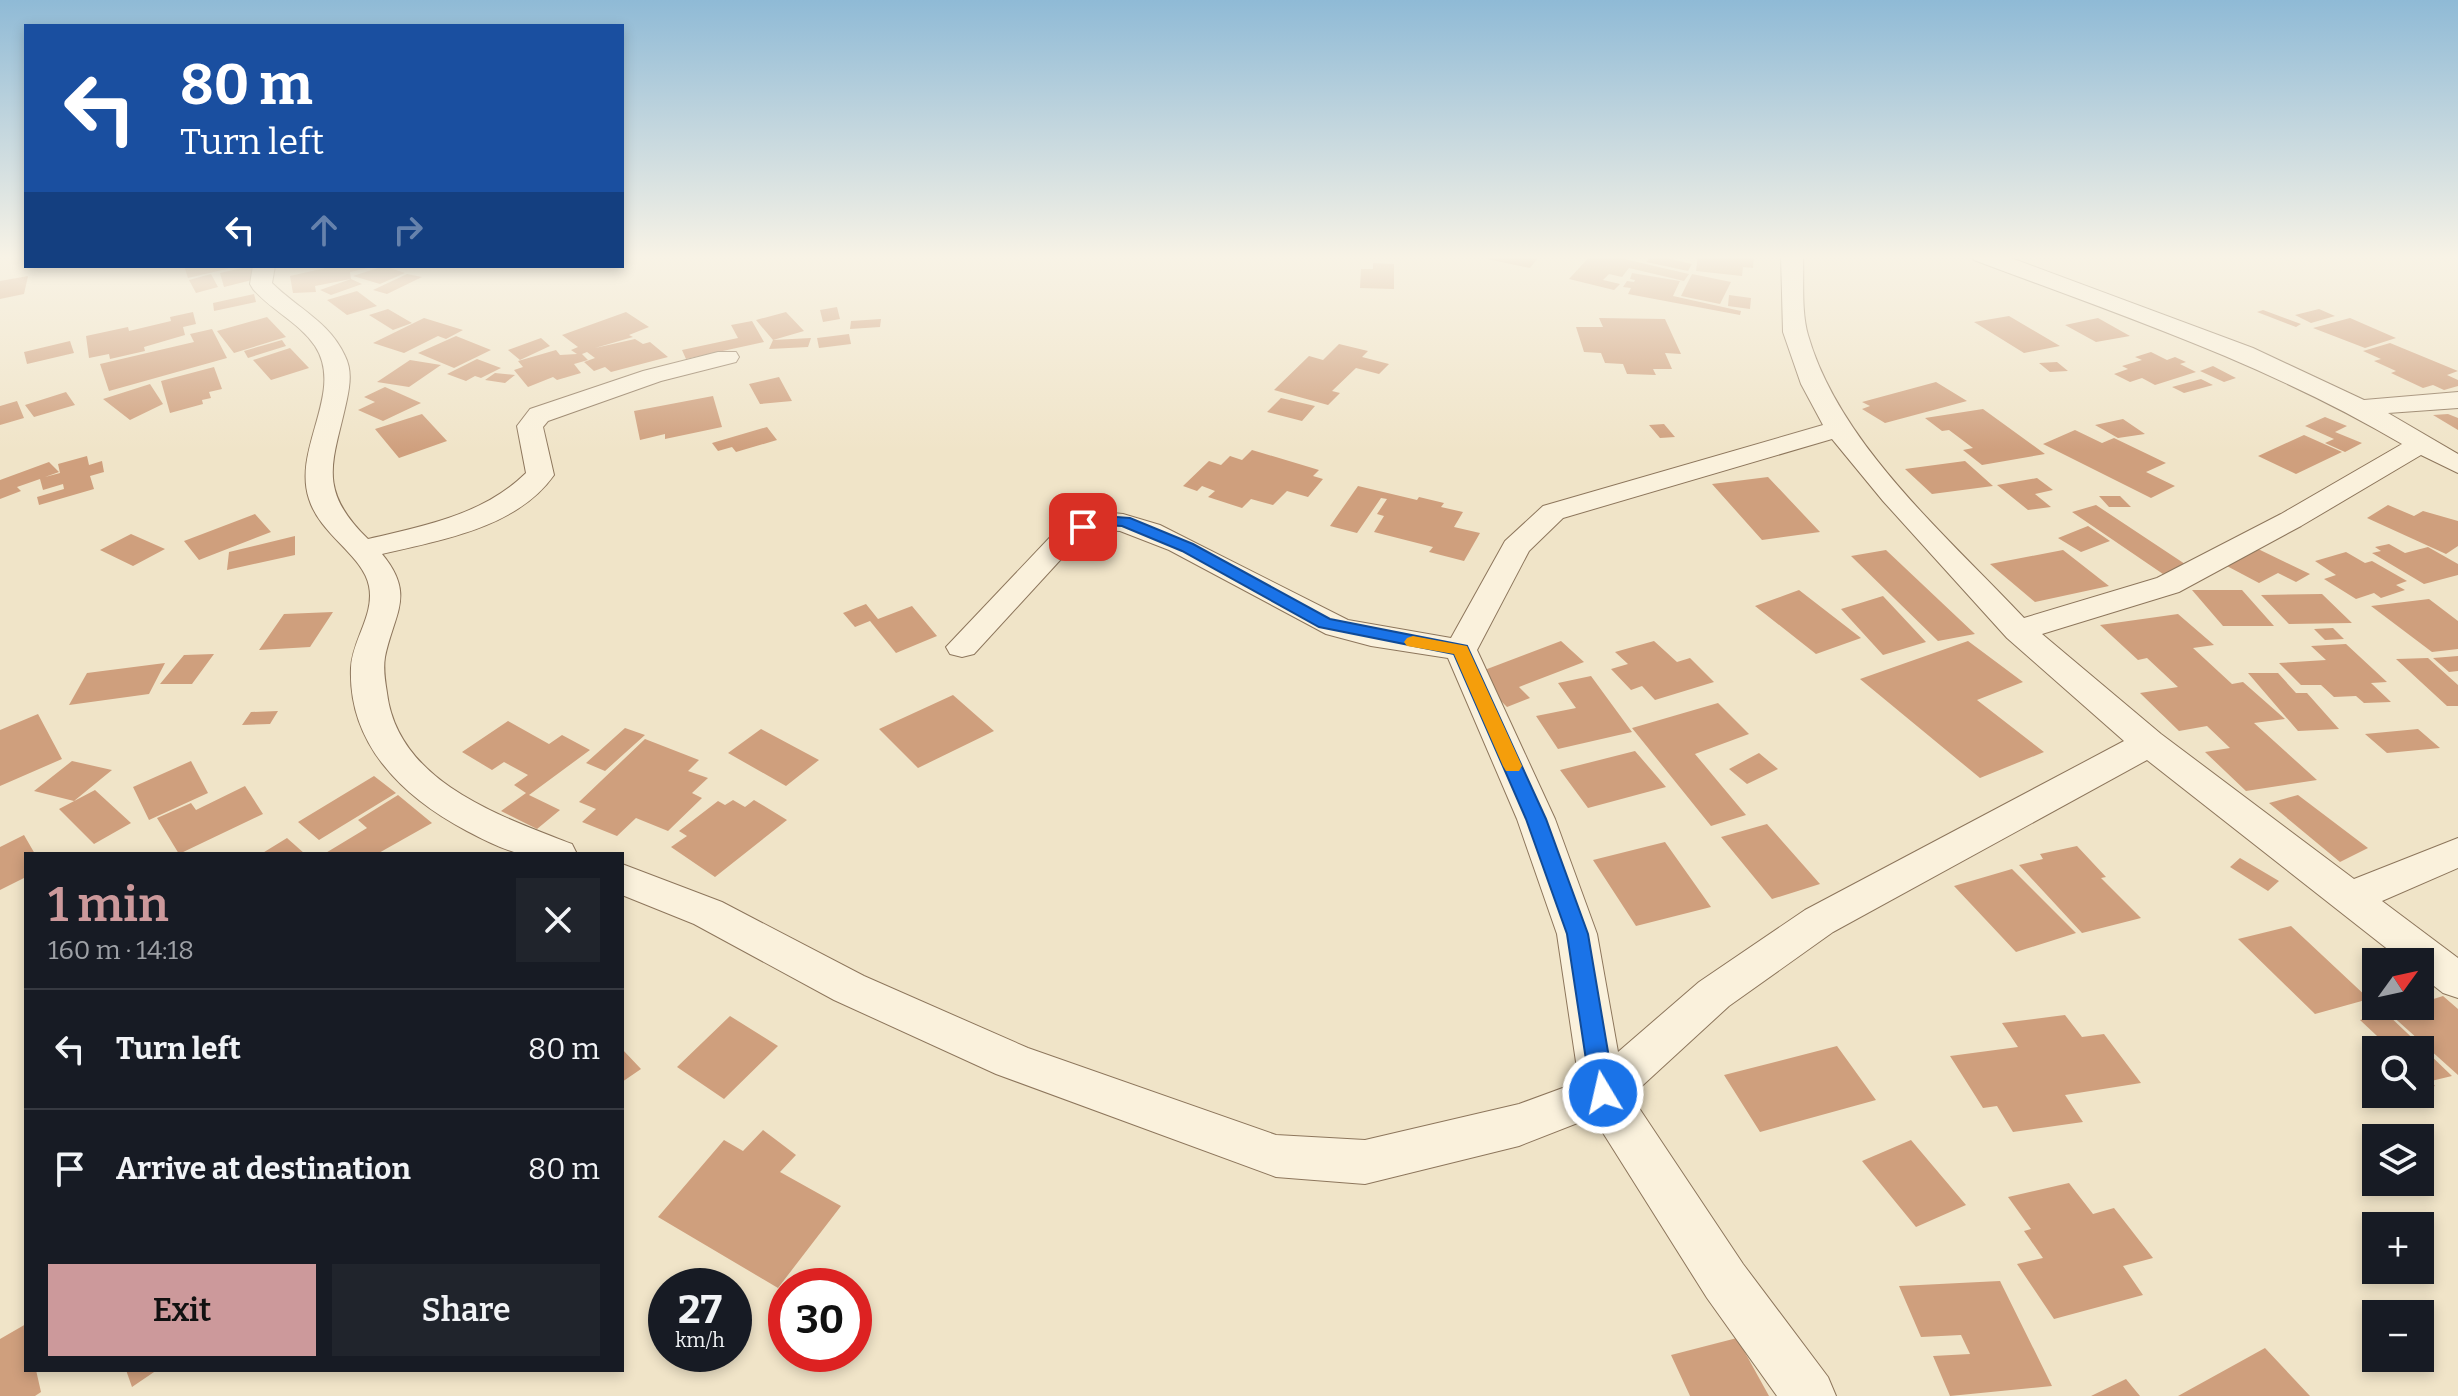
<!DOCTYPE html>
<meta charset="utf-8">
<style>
:root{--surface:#171b24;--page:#20242c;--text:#f1f3f6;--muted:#9ea1a6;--line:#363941;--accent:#cc999b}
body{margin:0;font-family:Bitter,serif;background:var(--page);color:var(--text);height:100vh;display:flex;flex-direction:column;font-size:30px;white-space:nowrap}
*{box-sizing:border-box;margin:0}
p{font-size:26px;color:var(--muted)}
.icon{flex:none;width:44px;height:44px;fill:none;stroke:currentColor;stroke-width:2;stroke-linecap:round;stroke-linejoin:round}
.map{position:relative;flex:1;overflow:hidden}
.panel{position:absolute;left:24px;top:852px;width:600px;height:520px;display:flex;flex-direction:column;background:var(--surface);border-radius:0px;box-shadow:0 4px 12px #0003}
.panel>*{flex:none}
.hud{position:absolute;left:24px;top:24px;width:600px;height:244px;border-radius:0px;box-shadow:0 4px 12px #0003;background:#1a4fa0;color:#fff;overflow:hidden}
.needle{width:52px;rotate:57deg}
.controls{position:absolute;left:2362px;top:948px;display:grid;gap:16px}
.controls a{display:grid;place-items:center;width:72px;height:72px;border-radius:0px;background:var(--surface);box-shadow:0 4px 12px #0003;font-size:40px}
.speed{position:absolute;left:648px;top:1268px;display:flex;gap:16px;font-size:40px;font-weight:700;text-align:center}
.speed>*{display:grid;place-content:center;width:104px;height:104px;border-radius:50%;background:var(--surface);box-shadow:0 4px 12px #0003;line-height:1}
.speed small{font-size:20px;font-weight:400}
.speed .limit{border:12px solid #d22;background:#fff;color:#111}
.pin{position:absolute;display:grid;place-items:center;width:68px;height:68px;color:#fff;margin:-34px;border-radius:16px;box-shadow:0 4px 12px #0006}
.me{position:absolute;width:88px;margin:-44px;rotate:351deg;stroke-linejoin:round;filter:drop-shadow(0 0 6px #0008)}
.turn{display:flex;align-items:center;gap:28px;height:168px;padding:0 24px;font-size:36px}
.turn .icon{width:104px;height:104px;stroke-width:2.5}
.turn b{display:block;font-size:56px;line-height:68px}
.lanes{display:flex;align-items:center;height:76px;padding:0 24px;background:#0003;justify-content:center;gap:40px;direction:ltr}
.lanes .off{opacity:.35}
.round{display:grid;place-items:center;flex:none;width:84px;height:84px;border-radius:0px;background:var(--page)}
.headline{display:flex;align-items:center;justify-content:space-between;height:136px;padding:0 24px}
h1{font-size:48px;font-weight:600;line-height:60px;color:var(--accent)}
.primary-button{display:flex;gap:16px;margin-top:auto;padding:16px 24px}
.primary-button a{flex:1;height:92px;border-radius:0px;background:var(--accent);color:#111;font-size:32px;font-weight:600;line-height:92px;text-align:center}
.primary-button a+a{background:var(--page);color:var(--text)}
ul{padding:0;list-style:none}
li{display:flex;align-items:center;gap:24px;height:120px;padding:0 24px;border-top:2px solid var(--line)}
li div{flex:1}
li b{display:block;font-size:30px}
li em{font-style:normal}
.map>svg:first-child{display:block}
</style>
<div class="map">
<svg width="2458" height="1396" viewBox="0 0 2458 1396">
<rect width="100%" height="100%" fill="#f0e4c8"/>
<path fill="#cf9f7d" d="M1490 255H1519L1537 259 1530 268 1487 259Z
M1591 255H1607L1689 274 1684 281 1629 268 1622 277 1609 274 1603 280 1620 284 1614 290 1569 279Z
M1653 255 1692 264 1688 271 1646 262Z
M1698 255H1754L1753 268 1743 267 1742 276 1696 271Z
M1373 263 1394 264V289L1360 288 1361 269H1373Z
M184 266H235V267L188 278Z
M251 266 256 279 224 287 220 273Z
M334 266 373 267 350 272 351 279 315 286 316 292 293 293 290 276Z
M384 266 405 273 380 284 353 276Z
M1632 273 1680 281 1673 296 1741 311 1740 315 1628 294 1631 288 1623 287 1627 281 1634 282 1635 280 1630 279Z
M211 274 218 287 196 293 189 280Z
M407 274 422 277 387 294 373 290Z
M1692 274 1731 282 1720 304 1681 296Z
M28 276 24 294 0 299V281Z
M351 279 362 284 331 295 320 290Z
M357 291 377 306 347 315 327 300Z
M254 294 256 302 214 311 213 303Z
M1729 295 1751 298 1750 309 1728 306Z
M837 307 840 319 823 322 820 310Z
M388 309 412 323 393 330 369 315Z
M2319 309 2335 316 2311 323 2295 315Z
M2263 310 2301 324 2296 327 2257 312Z
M193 312 196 324 183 327 185 335 144 347 145 351 110 359 109 354 89 358 86 336 128 327 129 331 171 321 170 317Z
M626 312 649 327 629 335 633 337 595 348 635 339 643 344 650 342 668 357 611 372 605 367 594 371 584 362 595 358 587 352 582 354 588 360 574 364 581 373 557 380 553 377 528 387 514 370 523 367 518 361 556 350 560 355 577 354 571 350 578 347 562 335Z
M786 312 804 331 773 340 811 338 808 347 769 349 773 340 756 320Z
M2009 316 2060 346 2024 353 1974 322Z
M267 317 286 337 234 353 217 331Z
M424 318 463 330 446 339 438 336 404 353 373 343Z
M1599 318 1665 319 1681 354 1665 353 1672 369H1653L1656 375 1627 374 1623 364 1605 363 1601 353 1584 352 1576 327H1603Z
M2098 318 2130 336 2096 342 2065 325Z
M2350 318 2396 338 2365 348 2313 328Z
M881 319 880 327 850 329 851 321Z
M752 321 764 342 686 359 682 350 738 338 731 325Z
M212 329 227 358 109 391 100 364 194 342 190 334Z
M849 334 851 344 819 348 817 338Z
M456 336 491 350 454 368 418 353Z
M541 338 550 346 520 360 508 350Z
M282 340 286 346 248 358 244 351Z
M70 341 74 353 27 364 24 352Z
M2390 343 2458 371 2447 375 2458 380V386L2444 390 2433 385 2423 388 2391 373 2396 371 2374 361 2381 359 2363 351Z
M1339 344 1368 351 1362 357 1389 364 1379 374 1356 368 1332 391 1340 393 1328 405 1274 390 1309 356 1323 360Z
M290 348 309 368 271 380 253 360Z
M2151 352 2167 360 2175 357 2186 362 2180 364 2196 372 2155 385 2142 378 2130 382 2114 374 2128 369 2122 366 2142 360 2135 357Z
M477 359 501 368 481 378 475 376 466 381 447 374Z
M410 360 441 365 409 387 377 382Z
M2057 362 2068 371 2050 372 2039 363Z
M2213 366 2236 378 2224 382 2200 371Z
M214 367 222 389 209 392 211 398 202 400 203 404 170 413 161 381Z
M495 373 515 375 505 383 485 380Z
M779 377 792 401 760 404 749 384Z
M2201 379 2213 385 2184 393 2172 387Z
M1936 382 1967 401 1885 423 1862 409 1870 406 1862 402Z
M150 384 163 404 130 420 103 399Z
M385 387 421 403 383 421 358 410 375 402 364 397Z
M66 392 75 405 34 417 25 405Z
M713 396 722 427 665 439V434L640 440 634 411Z
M1281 398 1315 406 1302 421 1267 412Z
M17 401 24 418 0 425V406Z
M1983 409 2045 454 1982 465 1963 450 1973 448 1949 430 1942 431 1925 418Z
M422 414 447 441 399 458 375 429Z
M2448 414 2458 418V430L2433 415Z
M2325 417 2347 426 2335 432 2362 443 2345 452 2325 443 2334 439 2305 426Z
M2123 419 2145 434 2118 438 2095 425Z
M1664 424 1675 437 1660 438 1649 425Z
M767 427 777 440 736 452 732 447 718 451 712 443Z
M2075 430 2102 443 2114 438 2166 463 2146 472 2175 486 2151 498 2043 444Z
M2304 435 2342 452 2296 474 2258 456Z
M1252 450 1319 470 1313 476 1323 479 1308 497 1287 491 1273 505 1251 499 1242 508 1208 497 1215 491 1202 486 1197 491 1183 486 1209 461 1221 465 1230 456 1242 460Z
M87 456 89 465 102 461 104 472 90 476 94 489 39 505 37 497 64 489 63 484 43 490 40 479 17 487 21 491 0 499V480L49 462 59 472 45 477 60 473 58 464Z
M1965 461 1993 486 1932 494 1905 469Z
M1768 477 1820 532 1762 540 1712 484Z
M2037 478 2053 490 2035 494 2051 507 2028 510 1997 485Z
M1358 486 1417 500 1419 497 1444 503 1441 507 1463 512 1454 527 1480 533 1464 561 1429 552 1433 547 1374 532 1384 516 1377 514 1387 499 1381 498 1357 533 1330 526Z
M2099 496H2120L2131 507H2109Z
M2096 505 2188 566 2163 574 2072 512Z
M2388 505 2414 516 2423 511 2458 521V546L2446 554 2367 518Z
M255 514 271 532 199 560 184 541Z
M2088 526 2110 541 2081 552 2058 538Z
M131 534 165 549 133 566 100 550Z
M295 536V555L227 570 229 552Z
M2389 544 2405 553 2428 547 2458 564V575L2424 584 2372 553 2381 551 2375 547Z
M2256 548 2310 574 2296 582 2278 573 2259 583 2225 565Z
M1886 550 1975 634 1938 641 1851 556Z
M2063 550 2109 586 2035 602 1990 564Z
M2346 552 2365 563 2372 561 2407 581 2396 585 2405 590 2381 598 2374 593 2356 599 2324 579 2336 575 2315 561Z
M1799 590 1861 638 1816 654 1755 606Z
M2192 590H2242L2274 626H2223Z
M2322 594 2352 623 2289 624 2261 595Z
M1883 596 1926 642 1883 655 1841 609Z
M2429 599 2458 621V649L2432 652 2371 606Z
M866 604 878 619 912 606 937 636 896 653 870 621 855 627 843 613Z
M333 612 310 647 259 650 284 614Z
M2178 614 2214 645 2193 648 2232 684 2243 682 2285 719 2254 723 2317 780 2246 791 2205 752 2230 748 2207 726 2179 731 2140 693 2178 687 2147 658 2138 660 2100 625Z
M2333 628 2344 639 2325 640 2314 629Z
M1561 641 1584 662 1519 687 1530 698 1507 707 1474 674Z
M1654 641 1677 662 1690 658 1714 682 1655 700 1642 686 1631 690 1611 669 1628 664 1615 652Z
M1968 641 2023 682 1977 700 2044 752 1980 778 1860 679Z
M2346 644 2387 682 2371 683 2391 702 2364 703 2356 696 2334 697 2321 685H2301L2279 663 2326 660 2311 646Z
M214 654 192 684H160L184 655Z
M2458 656V671L2449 672 2433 658Z
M2428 658 2458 685V706H2447L2396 659Z
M165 663 149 694 69 705 87 673Z
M2248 673H2278L2296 693H2307L2339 729 2298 731Z
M1591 676 1632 732 1558 749 1536 716 1576 708 1558 683Z
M953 695 994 731 918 768 879 729Z
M1718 703 1749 734 1695 754 1746 815 1711 826 1632 728Z
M278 711 270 724 242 725 251 712Z
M38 714 62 759 0 786V730Z
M508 721 549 744 562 735 590 750 529 795 560 810 537 829 501 811 526 793 514 785 528 775 504 762 492 770 462 752Z
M625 728 645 735 605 771 586 763Z
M761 729 819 760 786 786 728 753Z
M2418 729 2440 748 2387 753 2365 734Z
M645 739 699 760 688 771 708 778 692 793 702 798 668 831 636 818 617 836 582 822 596 809 579 802Z
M1635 751 1666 787 1588 808 1560 770Z
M1759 753 1778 769 1747 784 1729 769Z
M72 761 112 770 74 801 34 791Z
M191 761 208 793 149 820 133 787Z
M374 776 396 793 319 840 298 822Z
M245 786 263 814 179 854 157 818 191 803 196 810Z
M95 790 131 823 94 844 59 809Z
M398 795 432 823 377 854H324L367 828 358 820Z
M2298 795 2368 848 2340 862 2269 803Z
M733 800 745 807 754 800 787 820 715 877 671 847 687 836 679 831 718 801 725 805Z
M1767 824 1820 884 1772 899 1721 837Z
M24 835 35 854H26V877L0 890V847Z
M287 838 305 854H261Z
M1665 842 1711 907 1636 926 1593 860Z
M2077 846 2106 877 2101 878 2141 918 2082 933 2019 865 2043 859 2040 854Z
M2240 858 2279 881 2268 891 2230 867Z
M2012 869 2076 933 2016 952 1954 886Z
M2291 926 2369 999 2315 1014 2238 939Z
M2443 996 2458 1009V1075L2389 1013Z
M2386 1013 2425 1050 2452 1076 2431 1081 2435 1086 2420 1090V1050H2392L2360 1020Z
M2065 1015 2082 1037 2104 1034 2141 1083 2065 1095 2083 1122 2013 1132 1997 1106 1983 1108 1950 1056 2018 1047 2002 1023Z
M730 1016 778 1046 724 1099 677 1067Z
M1837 1046 1876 1100 1760 1132 1724 1075Z
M622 1049 641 1069 622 1082Z
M763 1130 796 1155 780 1172 841 1206 778 1288 658 1217 724 1140 743 1151Z
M1911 1140 1966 1205 1916 1227 1862 1161Z
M2069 1183 2093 1214 2114 1208 2153 1258 2123 1266 2143 1295 2054 1319 2017 1264 2043 1258 2024 1231 2031 1229 2008 1197Z
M2000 1281 2052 1386 1950 1396 1933 1356 1970 1354 1961 1335 1921 1337 1899 1286Z
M26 1324V1370H36L41 1392 35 1396H0V1339Z
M1737 1338 1769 1396H1690L1671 1355Z
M2265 1348 2310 1396H2178Z
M126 1370H157L132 1387Z
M2126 1379 2140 1396H2091Z"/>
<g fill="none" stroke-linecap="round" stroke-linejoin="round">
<g stroke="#8d765c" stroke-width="2">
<path id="minor" d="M1781 255H1803C1804 280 1801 311 1808 335 1839 444 1948 537 2024 618L2157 578 2281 514 2402 444C2267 364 2120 315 1974 260L1971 255H2003L2253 348 2364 400 2458 392V408L2388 413 2458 454V473L2421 455 2301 526 2179 592 2042 634 2161 734 2354 879 2458 838V868L2382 901 2458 958V998L2443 993 2420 975V962H2404L2147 760 1833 932 1729 1006 1631 1096 1743 1264 1828 1377 1836 1396H1777L1707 1298 1593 1117 1519 1146 1365 1184 1276 1177 996 1074 834 1000 694 924 622 895V864L722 902 864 976 1028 1048 1276 1135 1365 1140 1519 1104 1579 1082 1557 934 1517 819 1448 658 1371 646 1326 634 1169 550 1120 531 1102 530 1074 545 974 654 962 657 950 654 946 647 1054 533 1077 520 1102 512 1123 514 1160 525 1348 620 1451 638 1505 541 1543 506 1823 425 1801 384 1783 332ZM1832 439 1883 501 2007 638 2124 741 1805 910 1699 982 1618 1052 1597 934 1555 819 1477 650 1529 551 1563 518Z
M253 266H275L272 283C297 308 330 322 345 356 352 370 350 384 347 399 334 461 315 488 368 539 424 526 483 515 526 473L517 426 530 409 643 371 718 352H736L739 357 736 362 661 381 548 421 543 427 554 475C517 528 440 540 382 554 416 595 394 613 385 657 383 669 385 681 387 693 398 782 500 816 572 844L577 854C559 854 534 858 517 853 500 848 482 839 467 831 404 798 348 745 351 668 352 640 375 615 369 586 363 555 320 535 309 499 292 448 345 392 315 346 299 322 272 311 253 289L250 284Z"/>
</g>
<use href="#minor" fill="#faf1dc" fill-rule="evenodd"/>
</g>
<linearGradient id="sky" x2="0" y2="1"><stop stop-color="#8fbad6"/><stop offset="0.57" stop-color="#f8f3e6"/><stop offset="1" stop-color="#f8f3e6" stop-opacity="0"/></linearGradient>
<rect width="2458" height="451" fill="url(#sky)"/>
<path fill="#1a73e8" stroke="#114b97" stroke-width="2" d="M1102 516 1130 518 1193 544 1330 619 1467 646 1546 819 1588 934 1615 1093 1611 1101 1603 1104 1594 1101 1591 1093 1567 934 1526 819 1454 654 1319 627 1182 551 1122 526 1104 525 1083 532 1075 527Z"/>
<path fill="#f59e0b" d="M1413 636 1467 646 1522 766 1519 771H1506L1503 766 1454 654 1407 646 1404 642 1407 638Z"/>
</svg>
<div class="controls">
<a><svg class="needle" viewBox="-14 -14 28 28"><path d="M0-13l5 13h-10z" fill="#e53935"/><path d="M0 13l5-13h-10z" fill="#9ea1a6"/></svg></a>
<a><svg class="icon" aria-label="search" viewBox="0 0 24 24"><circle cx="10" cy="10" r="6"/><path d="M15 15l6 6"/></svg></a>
<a><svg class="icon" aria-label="layers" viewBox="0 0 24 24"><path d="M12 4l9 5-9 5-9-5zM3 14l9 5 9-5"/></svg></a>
<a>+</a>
<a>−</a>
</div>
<div class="speed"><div>27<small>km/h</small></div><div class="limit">30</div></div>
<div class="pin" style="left:1083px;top:527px;background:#d93025"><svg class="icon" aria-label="arrive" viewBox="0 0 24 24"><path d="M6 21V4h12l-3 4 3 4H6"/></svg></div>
<svg class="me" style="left:1603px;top:1093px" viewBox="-20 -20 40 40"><circle r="17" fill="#1a73e8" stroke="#fff" stroke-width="3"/><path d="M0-11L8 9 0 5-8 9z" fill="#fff"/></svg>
<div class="hud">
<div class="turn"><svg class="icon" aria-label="left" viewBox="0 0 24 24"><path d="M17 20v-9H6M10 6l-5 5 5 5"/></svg><div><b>80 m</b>Turn left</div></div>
<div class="lanes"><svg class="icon" aria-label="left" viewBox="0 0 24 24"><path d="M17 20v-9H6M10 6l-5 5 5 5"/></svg><svg class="icon off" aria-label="ahead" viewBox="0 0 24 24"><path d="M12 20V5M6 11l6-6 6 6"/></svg><svg class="icon off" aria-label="right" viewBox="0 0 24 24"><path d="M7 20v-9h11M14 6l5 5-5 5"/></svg></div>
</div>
<section class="panel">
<div class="headline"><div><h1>1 min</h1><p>160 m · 14:18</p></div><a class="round"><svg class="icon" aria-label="close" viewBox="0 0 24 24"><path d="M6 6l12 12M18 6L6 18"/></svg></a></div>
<ul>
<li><svg class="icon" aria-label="left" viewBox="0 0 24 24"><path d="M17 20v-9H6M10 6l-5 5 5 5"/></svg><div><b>Turn left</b></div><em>80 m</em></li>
<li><svg class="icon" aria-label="arrive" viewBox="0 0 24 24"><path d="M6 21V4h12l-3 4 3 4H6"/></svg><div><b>Arrive at destination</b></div><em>80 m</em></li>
</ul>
<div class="primary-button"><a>Exit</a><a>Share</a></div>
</section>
</div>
